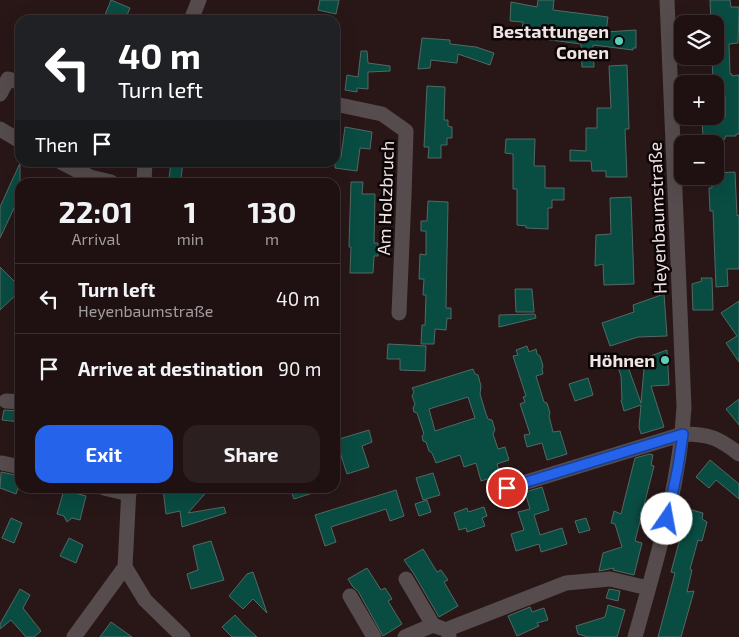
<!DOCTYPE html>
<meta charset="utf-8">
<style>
:root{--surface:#1f1112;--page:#2c1f20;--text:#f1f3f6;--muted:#a19d9f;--line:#3c3132;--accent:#2563eb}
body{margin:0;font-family:"Exo 2",sans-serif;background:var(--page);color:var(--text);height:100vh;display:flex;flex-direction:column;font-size:19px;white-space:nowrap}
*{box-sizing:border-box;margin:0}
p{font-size:16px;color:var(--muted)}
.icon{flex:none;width:28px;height:28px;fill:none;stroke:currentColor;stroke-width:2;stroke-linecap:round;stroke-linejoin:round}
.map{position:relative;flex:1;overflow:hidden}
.details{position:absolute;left:15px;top:178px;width:325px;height:315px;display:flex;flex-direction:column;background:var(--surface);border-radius:15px;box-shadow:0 5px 20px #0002,0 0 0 1px var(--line)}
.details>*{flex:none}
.guide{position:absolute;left:15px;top:15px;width:325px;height:152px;border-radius:15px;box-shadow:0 5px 20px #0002,0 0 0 1px var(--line);background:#202124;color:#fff;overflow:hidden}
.buttons{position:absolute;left:674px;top:15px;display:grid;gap:10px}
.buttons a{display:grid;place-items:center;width:50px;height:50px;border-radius:10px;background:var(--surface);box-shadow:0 5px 20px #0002,0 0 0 1px var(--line);font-size:25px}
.pin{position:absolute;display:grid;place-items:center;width:42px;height:42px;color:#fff;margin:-21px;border:2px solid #fff;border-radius:50%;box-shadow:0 1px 5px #0007}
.me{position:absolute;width:55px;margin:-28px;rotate:12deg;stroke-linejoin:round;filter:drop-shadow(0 0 4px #0008)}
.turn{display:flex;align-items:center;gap:18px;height:105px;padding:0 20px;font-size:22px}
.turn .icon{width:65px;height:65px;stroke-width:2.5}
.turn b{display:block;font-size:35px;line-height:42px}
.then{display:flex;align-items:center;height:48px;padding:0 20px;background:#0003;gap:10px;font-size:19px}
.eta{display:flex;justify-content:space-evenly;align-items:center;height:85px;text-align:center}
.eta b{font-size:30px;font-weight:700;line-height:35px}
.button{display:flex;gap:10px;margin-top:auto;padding:10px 20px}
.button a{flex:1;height:58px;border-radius:15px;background:var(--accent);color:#fff;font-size:20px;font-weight:700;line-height:58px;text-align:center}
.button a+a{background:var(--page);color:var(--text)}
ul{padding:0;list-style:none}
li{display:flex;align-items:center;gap:15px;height:70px;padding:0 20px;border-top:1px solid var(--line)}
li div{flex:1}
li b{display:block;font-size:19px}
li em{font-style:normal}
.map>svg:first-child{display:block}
</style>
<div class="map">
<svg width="739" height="637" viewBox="0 0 739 637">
<rect width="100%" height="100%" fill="#291718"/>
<path fill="#094c42" stroke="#526964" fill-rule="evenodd" d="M111 0 130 8 125 20H103Z
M320 0H339L336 14 318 10Z
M538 0H554L553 10 608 17 606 32 636 30V48H633V50L593 45 594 67H582L581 44 521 36 523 22 510 21 511 2 537 7Z
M710 0H730L731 7H739L738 43 729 44 730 74H732V76L739 75V134H736V136H726L724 140 705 141V139H703L702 118 725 117V96H715V84H713L712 56H715V24H711Z
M422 38 450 40V44L476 47 494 53 490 65 458 54 457 63 431 60 430 68 418 69Z
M361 51H367L368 63 390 66V71L368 72V89L357 88V92L345 90 347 75 358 77Z
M627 65 629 129H625L627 177H606V171H592L591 161H570V150L586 151V128H597V108H611L609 66Z
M427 86 445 87 444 120H448V126L452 127V138H447V145H441V158H428L429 147H424Z
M345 127 372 132 370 149 360 148 357 171 335 168V156L341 157Z
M506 139H535L534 166H545V188H564V200H552V208H548V229L526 228V226L517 225V189H513V154L505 153Z
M171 162H183L181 179H169Z
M20 163V206L16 204 0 238V207Z
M735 172 737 216 739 215V269H727L728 286 716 287 713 211H710L709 188H712L711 176H715V173Z
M351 182H363L362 194H375L374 243H378V256H374L373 273H350L351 247H349Z
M631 197 634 284 604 285 603 264 595 266 596 235 611 234 610 198Z
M428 201 448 202 446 308H451V319L447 318 446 330 435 329 434 344H421L422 325H425L426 295H423L424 279H419L420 254 426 255V231H421V221H427Z
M0 267 20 287V291L0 310Z
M701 278H712L713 310H693L692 284 702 281Z
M515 289H532L534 312H516Z
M664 294 667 336 638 337 610 346 602 323 634 312 633 305Z
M739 301V362L726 343 737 336 721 313Z
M535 314 536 318 499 327V315Z
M388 344 426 346 425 371 400 370V359H387Z
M527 346 529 352 536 349 537 354 540 356 543 366 542 369 543 374 536 376 544 402 547 403 550 413 549 416 553 432 560 431 567 454 547 460 542 443 527 447 524 435 530 434 520 404 525 402 523 397 526 396 513 356 518 355 516 350Z
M667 350 669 385 651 386 664 427 641 434 639 427 641 405 624 411 621 400H622L621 376 618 367 627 364 641 403 645 358Z
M473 369 475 374 478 375 481 386 480 394 486 414 488 419 492 420 495 430 493 434 498 449 505 447 509 460 497 464 500 475 481 481 476 463 464 467 460 455 436 463 432 453 429 451 426 442 423 441 422 436 424 434 417 413 414 412 413 408 415 404 412 396 414 392 412 388ZM468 397 475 418 435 431 429 409Z
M588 378 593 395 575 401 569 384Z
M739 399V425L726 409Z
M4 410 20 411V422L2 420Z
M369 430 372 442 362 446 369 467 347 474 336 440Z
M650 454 653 455 651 465 654 466 635 541 642 543 634 575 613 570 614 568 599 571 603 553 622 547 615 524 611 523 614 511 621 514 635 458Z
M710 460 739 484V499L716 480 709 488 696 477Z
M1 472 20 476V483L16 494 0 488Z
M433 473 440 495 423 500 416 478Z
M542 487 549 510 534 515 540 535 562 528 567 544 541 552 539 544 516 551 511 534 524 530 518 512 530 509 525 492Z
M163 488H210L188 513 224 507 226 513 182 527 180 511 166 514Z
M290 488H321L322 490 294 499Z
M64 490 86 496 80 520 72 518 67 522 64 516 57 514Z
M396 490 404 516 390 521 386 509 331 527 336 542 325 546 315 515Z
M427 500 431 512 419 516 415 504Z
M484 507 487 516 482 518 485 526 467 532 466 528 459 530 454 513 467 508 468 512Z
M692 510 703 513 702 519 707 522 702 541 698 540 690 569 692 570 687 592 694 591 681 637H658L675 573 671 572 684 524 687 514 690 515Z
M11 518 22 523 14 543 2 538Z
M586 518 590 530 579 533 575 521Z
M69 538 83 545 76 563 60 556Z
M211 541 224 580 191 589 187 574 198 570 193 546Z
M423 549 437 572 441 570 448 580 444 582 458 606 439 617 414 574 404 560Z
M367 568 381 590 385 588 389 594 392 599 388 601 402 624 383 636 358 591 353 587 348 579Z
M253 572 267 613 253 599 243 609 229 596 247 574Z
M20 589 30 595 23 608 41 631 34 637H26L11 620 0 629V624Z
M609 589 620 591 618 601 606 598Z
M608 605 625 610 617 637H588L578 634 576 626 605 617Z
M530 607 532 612 544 608 548 620 537 623 539 626 517 636 508 616Z
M235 615 244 625 257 637H232L222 627Z
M111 622 132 637H100Z"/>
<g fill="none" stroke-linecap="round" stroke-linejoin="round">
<path stroke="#564c4d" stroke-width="15" d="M191 20 199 0
M0 94 8 79 19 82
M335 104 382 114 406 131 404 196 399 313
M0 129 20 141
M61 162 90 177 111 182
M144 182 145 162
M6 401 20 402
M2 463 20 467
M104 488 129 494
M129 488 125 567 145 600 183 637
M507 488 683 434C709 434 719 438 739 454
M406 579 433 625
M350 596 374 637
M74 637 125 567
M405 637 433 625 441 628
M449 637 448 629 566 583 610 579 648 588
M635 637C656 561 680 485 684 407L667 0"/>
</g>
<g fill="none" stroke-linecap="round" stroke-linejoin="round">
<g stroke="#184099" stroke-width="12">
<path id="route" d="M507 488 683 434 678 467 667 519"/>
</g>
<use href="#route" stroke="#2563eb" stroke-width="9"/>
</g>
<g fill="#5cceba" stroke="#0c0506" stroke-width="2">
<circle cx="619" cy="41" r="5"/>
<circle cx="665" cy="360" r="5"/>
</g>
<g text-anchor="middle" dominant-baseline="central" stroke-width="5" stroke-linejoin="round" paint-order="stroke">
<g font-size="18" font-weight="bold" fill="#f1e3e4" stroke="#0c0506" text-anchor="end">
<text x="609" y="31">Bestattungen<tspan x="609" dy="21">Conen</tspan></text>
<text x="655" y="360">Höhnen</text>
</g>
<g font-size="18" fill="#f1e3e4" stroke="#0c0506">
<text transform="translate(385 198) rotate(-88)">Am Holzbruch</text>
<text transform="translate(657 218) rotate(-92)">Heyenbaumstraße</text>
</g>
</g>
</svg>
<div class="buttons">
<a><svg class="icon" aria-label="layers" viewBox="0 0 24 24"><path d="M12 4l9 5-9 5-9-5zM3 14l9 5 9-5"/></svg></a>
<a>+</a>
<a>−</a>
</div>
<div class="pin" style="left:507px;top:488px;background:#d93025"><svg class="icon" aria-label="arrive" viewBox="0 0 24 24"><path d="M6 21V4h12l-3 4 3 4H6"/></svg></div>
<svg class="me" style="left:667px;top:519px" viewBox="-20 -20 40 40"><circle r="19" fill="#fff"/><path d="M0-13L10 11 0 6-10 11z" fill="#2563eb"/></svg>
<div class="guide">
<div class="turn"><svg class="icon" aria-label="left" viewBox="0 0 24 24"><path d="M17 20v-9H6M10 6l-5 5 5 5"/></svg><div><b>40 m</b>Turn left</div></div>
<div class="then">Then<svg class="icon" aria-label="arrive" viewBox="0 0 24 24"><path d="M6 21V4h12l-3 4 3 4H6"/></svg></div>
</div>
<section class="details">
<div class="eta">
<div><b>22:01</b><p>Arrival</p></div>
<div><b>1</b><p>min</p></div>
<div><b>130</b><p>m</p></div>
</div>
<ul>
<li><svg class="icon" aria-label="left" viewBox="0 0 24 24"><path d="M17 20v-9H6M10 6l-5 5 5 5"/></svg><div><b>Turn left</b><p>Heyenbaumstraße</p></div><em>40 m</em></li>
<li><svg class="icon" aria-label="arrive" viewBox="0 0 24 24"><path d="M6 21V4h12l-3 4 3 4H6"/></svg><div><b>Arrive at destination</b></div><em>90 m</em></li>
</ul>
<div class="button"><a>Exit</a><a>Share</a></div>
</section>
</div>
